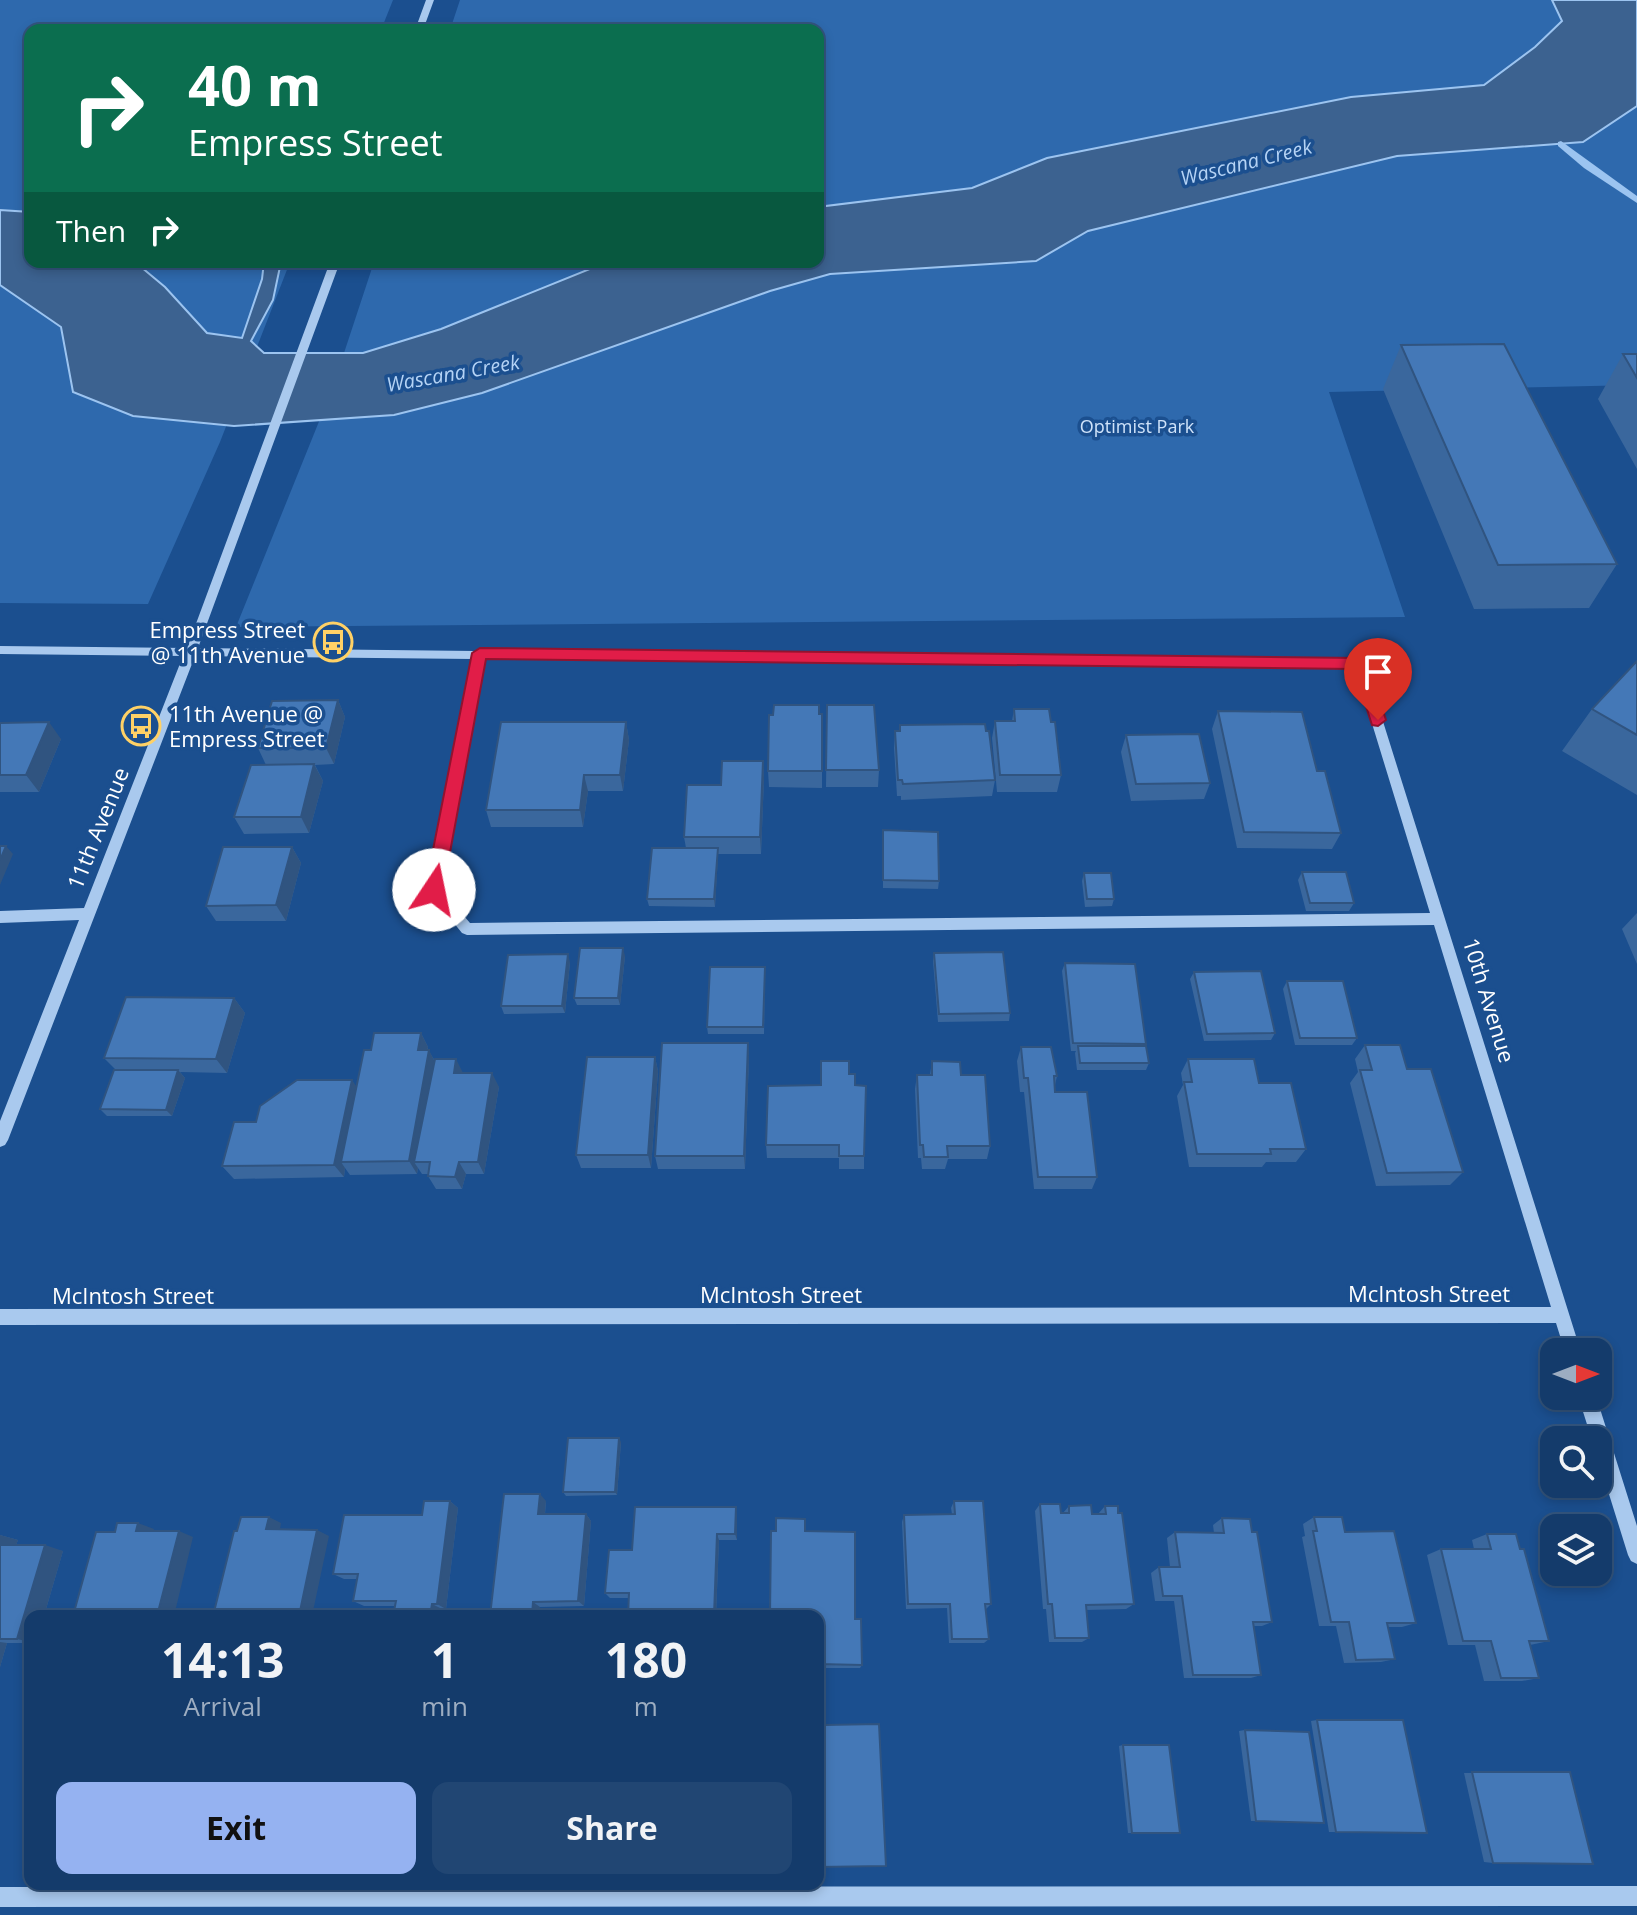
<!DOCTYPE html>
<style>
:root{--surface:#143b6b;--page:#214673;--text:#f1f3f6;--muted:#9dadc1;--line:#33557e;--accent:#95b2f1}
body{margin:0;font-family:"Open Sans",sans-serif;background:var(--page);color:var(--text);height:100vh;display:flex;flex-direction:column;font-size:30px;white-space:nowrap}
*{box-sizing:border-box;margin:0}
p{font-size:26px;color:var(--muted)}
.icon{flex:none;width:44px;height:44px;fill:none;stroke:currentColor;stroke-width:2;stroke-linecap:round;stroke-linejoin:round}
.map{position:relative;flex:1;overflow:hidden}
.sheet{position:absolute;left:24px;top:1610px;width:800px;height:280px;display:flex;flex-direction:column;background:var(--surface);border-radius:16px;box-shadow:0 4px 12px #0003,0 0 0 2px var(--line)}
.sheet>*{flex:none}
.banner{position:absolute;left:24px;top:24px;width:800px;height:244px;border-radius:16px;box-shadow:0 4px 12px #0003,0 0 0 2px var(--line);background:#0b6e4f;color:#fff;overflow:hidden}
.needle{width:52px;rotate:90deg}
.fabs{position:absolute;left:1540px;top:1338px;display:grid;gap:16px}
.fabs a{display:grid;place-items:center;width:72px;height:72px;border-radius:16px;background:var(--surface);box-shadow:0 4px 12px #0003,0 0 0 2px var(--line);font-size:40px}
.pin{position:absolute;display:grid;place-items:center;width:68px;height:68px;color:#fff;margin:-82px -34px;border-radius:50% 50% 50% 0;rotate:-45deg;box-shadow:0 0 8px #0007}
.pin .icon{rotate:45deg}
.me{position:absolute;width:88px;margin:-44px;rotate:11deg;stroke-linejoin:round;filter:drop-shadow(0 0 6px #0008)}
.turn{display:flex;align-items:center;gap:28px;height:168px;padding:0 32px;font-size:36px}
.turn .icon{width:104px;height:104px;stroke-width:2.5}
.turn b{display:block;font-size:56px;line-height:68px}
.then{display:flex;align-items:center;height:76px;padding:0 32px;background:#0003;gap:16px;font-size:30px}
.eta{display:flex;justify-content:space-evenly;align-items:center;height:136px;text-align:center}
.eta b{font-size:48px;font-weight:700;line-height:56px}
.primary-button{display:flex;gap:16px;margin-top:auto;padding:16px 32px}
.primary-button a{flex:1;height:92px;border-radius:16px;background:var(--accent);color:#111;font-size:32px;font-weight:700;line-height:92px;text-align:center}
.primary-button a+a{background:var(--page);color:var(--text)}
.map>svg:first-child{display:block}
</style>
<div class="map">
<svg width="1637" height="1915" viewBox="0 0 1637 1915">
<rect width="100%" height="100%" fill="#1b4f8f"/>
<path fill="#2e69ad" d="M0 0H393L381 30H30V262H290L220 442 148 604 0 603Z
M460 0H1552L1562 21 1535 47 1484 85 1351 97 1047 158 972 188 818 207V30H450Z
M1637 106V385L1329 392 1405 617 236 627 320 419 394 415 482 393 770 290 830 274 1036 261 1088 231 1397 156 1583 142Z
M374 262H607L441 329 363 353H344Z"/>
<path fill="#3c6290" stroke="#9cc4f0" stroke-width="2" d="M1552 0H1637V106L1583 142 1397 156 1088 231 1036 261 830 274 770 291 482 393 394 415 234 426 133 416 73 392 61 327 0 285V210L30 212V262H135L165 287 207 333 242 338 262 279 264 262H281L273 300 251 341 264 353H363L441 329 607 262H818V207L972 188 1047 158 1351 97 1484 85 1535 47 1562 21Z"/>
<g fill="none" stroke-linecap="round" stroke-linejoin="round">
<path fill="#9cc4f0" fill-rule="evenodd" d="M1561 141 1637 196V203L1584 168 1558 146V142Z"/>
<path fill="#a9c9ee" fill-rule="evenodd" d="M426 0H434L423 30H415Z
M330 262H340L198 648 475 651 480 649 485 651 1364 661 1581 1352H1565L1556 1323 0 1325V1309L1551 1307 1434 925 467 935 462 933 427 890 473 659 195 656 8 1140 5 1145 0 1147V1121L79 920 0 923V911L84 908 183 656 0 654V646L187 648ZM485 659 1355 668 1430 913 470 923 441 889Z
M1578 1396H1596L1637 1526V1564L1631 1561 1628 1555 1598 1459V1440H1592Z
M1637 1886V1906L0 1907V1887Z"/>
</g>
<path fill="#3a679d" d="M1401 345 1617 564 1589 608 1474 609 1383 389Z
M1623 354H1637V469L1598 399Z
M1637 661V795L1562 751 1592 709Z
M338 700 345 717 334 764 315 765 323 781 309 833 244 834 234 817 266 765 258 748Z
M827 705 879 770 878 787H826Z
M1014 709 1051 722 1061 775 1057 792H997L992 738 995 721H1012Z
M1218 711 1317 771 1341 833 1332 849 1237 848 1212 729Z
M822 714V788L769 787 768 771 773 715Z
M626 722 629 740 623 791H588L583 827H491L486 810Z
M0 723 61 739 39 792H0Z
M900 725 995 780 992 796 901 800V796H897L894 748 895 731H900Z
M1126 735 1210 783 1204 799 1131 801 1121 752Z
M763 761 764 778 761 854H718L715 907 649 906 647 899 686 848 684 837 721 785Z
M883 839 939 881 938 889 883 888Z
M292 847 301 863 286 921H216L206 906Z
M1302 872 1354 903 1349 911H1306L1298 880Z
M1084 873 1114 899 1112 906 1085 907 1082 881Z
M1637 913V964L1622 929Z
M934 953 1010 1013 1009 1021 938 1022 933 961Z
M625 956 620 1005H577L574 998Z
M570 962 565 1013 504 1014 501 1006Z
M1065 963 1146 1044 1149 1063 1146 1070H1077L1075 1053 1076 1051H1071L1062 971Z
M1194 972 1275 1033 1271 1040 1204 1041 1190 979Z
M765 974 764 1034H708L707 1027Z
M1287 981 1357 1038 1352 1045H1295L1283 989Z
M234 998 245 1013 227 1073 180 1072 185 1078 172 1116H107L100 1109 116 1070 104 1058Z
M421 1033 428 1047V1050L435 1061 499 1087 484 1174H466L462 1189H436L428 1176V1174H422L418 1168 417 1174 350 1175 345 1168 344 1177 234 1179 222 1166 256 1122 356 1087Z
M748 1043 749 1057 745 1169H658L655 1156Z
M1365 1045 1407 1069 1463 1172 1450 1185 1376 1186 1350 1083 1358 1072 1355 1059Z
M1021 1047 1057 1076 1055 1085V1092L1097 1177 1092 1189H1034L1024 1092H1020L1017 1061Z
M655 1057 658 1071 651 1168H581L576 1155Z
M1188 1059 1259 1083 1306 1149 1296 1162H1266L1262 1167H1189L1177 1096 1183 1085 1181 1073Z
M932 1061 961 1075 990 1146 987 1159H948L945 1169H922L921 1158H918L915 1089 917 1075H930Z
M849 1074 855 1085 864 1156V1169H839V1158H767L766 1145 821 1085Z
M621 1442 617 1495 566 1496 563 1492Z
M450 1501 458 1508 446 1609H442L440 1616H393L395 1606H364L353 1601 357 1579H344L333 1574 422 1515Z
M546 1501 545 1514H586L591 1521 584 1606 540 1607 490 1616Z
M954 1501 991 1604 986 1609 989 1639 984 1643H949L947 1608 906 1609 902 1522 904 1515 952 1514 951 1508Z
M1040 1504 1061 1513H1063L1069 1506 1092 1514H1098L1105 1506 1134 1604 1126 1609 1086 1610 1089 1638 1082 1642H1049L1046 1609H1043L1035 1511Z
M737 1514V1540H719L716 1616H628L629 1598H610L605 1593 632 1550Z
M1314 1517 1345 1532 1416 1623 1402 1627H1388L1395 1659 1381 1662 1344 1663 1336 1626H1319L1302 1537 1305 1536 1303 1524Z
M1222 1518 1272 1622 1262 1626H1254L1261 1675 1251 1678H1184L1174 1601H1155L1151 1573 1159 1567H1170L1167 1538 1175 1532 1214 1533 1213 1525Z
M806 1531 855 1619 862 1665 860 1668H818V1616Z
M1487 1534 1549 1641 1530 1645 1539 1678 1522 1681H1484L1475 1645H1448L1427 1555 1441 1549H1474L1472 1540Z
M0 1535 18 1540 16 1545 63 1551 44 1616H30V1643H7L0 1667Z
M1317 1720 1427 1833 1329 1832 1311 1721Z
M1245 1730 1324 1823 1251 1821 1239 1731Z
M1123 1745 1180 1833H1128L1119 1746Z
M1570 1772 1493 1863 1484 1862 1464 1773Z"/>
<path fill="#305480" d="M338 700 345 717 334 764 326 748Z
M49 722 61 739 39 792 26 775Z
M626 722 629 740 623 791 620 775Z
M763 761 764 778 761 854 760 837Z
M314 764 323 781 309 833 301 817Z
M584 775 588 791 583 827 580 810Z
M6 846 13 854 0 885V860Z
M292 847 301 863 286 921 276 905Z
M718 848V857L715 907 714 899Z
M623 948 625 956 620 1005 618 998Z
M568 954 570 962 565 1013 562 1006Z
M234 998 245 1013 227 1073 216 1059Z
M421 1033 428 1047 425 1064 418 1050Z
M748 1043 749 1057 745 1169 744 1156Z
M429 1050 436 1064 414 1162 418 1168 417 1174 409 1161Z
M655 1057 658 1071 651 1168 648 1155Z
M456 1059 463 1073H454Z
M178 1070 185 1078 172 1116 166 1110Z
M492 1073 499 1087 484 1174 478 1162Z
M352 1080 361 1093 341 1162 345 1168 344 1177 334 1165Z
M459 1162 466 1174 462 1189 455 1177Z
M619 1438 621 1442 617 1495 615 1492Z
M540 1494 546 1501 544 1521 538 1514Z
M450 1501 458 1508 446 1609 437 1604Z
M736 1507 737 1514V1540L735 1534Z
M586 1514 591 1521 584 1606 578 1601Z
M269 1517 281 1523 279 1536 266 1529Z
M138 1523 154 1529 152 1537 136 1531Z
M317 1530 329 1536 312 1616H299Z
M179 1531 193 1537 174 1616H157Z
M717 1534 719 1540 716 1616H714Z
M0 1535 18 1540 14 1551 0 1546Z
M45 1545 63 1551 44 1616H30V1642L17 1639Z
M533 1602 540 1607 539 1616H532Z
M432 1604 442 1609 440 1616H430Z
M0 1642 7 1643 0 1667Z"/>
<path fill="#4478b7" stroke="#305480" stroke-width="2" d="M1504 344 1617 564 1498 565 1401 345Z
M1623 354H1637V378Z
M1637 661V735L1592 709Z
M338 700 326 748H258L272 701Z
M774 705H819V714H822V771H768L769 715H773Z
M827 705H874L879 770H826Z
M1014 709H1049L1051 722H1055L1061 775H1000L995 721H1015Z
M1218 711 1302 712 1317 771H1325L1341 833 1244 832Z
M49 722 26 775H0V723Z
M501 722H626L620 775H584L580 810H486Z
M985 724 986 731H989L995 780 903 784 902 780H898L895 731H900V725Z
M1199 734 1210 783 1136 784 1126 735Z
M722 761H763L760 837H684L687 785H721Z
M314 764 301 817H234L251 765Z
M883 830 938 832 939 881 883 880Z
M0 846H6L0 860Z
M223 847H292L276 905 206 906Z
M652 848H718L714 899H647Z
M1302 872H1346L1354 903H1310Z
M1084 873H1111L1114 899H1087Z
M580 948H623L618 998H574Z
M1003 952 1010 1013 939 1014 934 953Z
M568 954 562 1006H501L508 955Z
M1065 963 1135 964 1146 1044 1073 1043Z
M710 967H765L763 1027H707Z
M1261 971 1275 1033 1207 1034 1194 972Z
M1287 981H1343L1357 1038H1300Z
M126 997 234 998 216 1059 104 1058Z
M374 1033H421L418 1050H429L409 1161 341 1162 364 1050H371Z
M662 1043H748L744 1156H655Z
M1365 1045H1400L1407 1069H1431L1463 1172 1387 1173 1360 1070H1372Z
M1078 1046H1146L1149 1063H1080Z
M1021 1047H1051L1057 1076H1054L1055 1092H1087L1097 1177H1038L1028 1078H1024Z
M587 1057H655L648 1155H576Z
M435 1059H456L454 1073H492L478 1162H459L455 1177 428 1176 430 1162H414Z
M1188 1059H1254L1259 1083H1291L1306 1149H1270L1271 1154H1197L1184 1082H1192Z
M821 1061H849V1074H855V1085L866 1086 864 1156H839V1145H766L768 1086 821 1085Z
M932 1061 960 1062 961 1075H985L990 1146H947L948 1157H924L923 1145H920L917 1075H932Z
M114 1070H178L166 1110 100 1109Z
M297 1080H352L334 1165 222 1166 234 1122H256L260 1106Z
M568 1438H619L615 1492H563Z
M504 1494H540L538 1514H586L578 1601 533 1602 532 1616H490Z
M424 1501H450L437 1604H432L430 1616H393L396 1601H353L358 1574H333L344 1515H422Z
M954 1501H983L991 1604H985L989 1639H952L950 1604H908L904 1515 955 1514Z
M1040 1504H1060L1061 1513H1069V1506L1091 1505 1092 1514H1106L1105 1506H1118V1513H1122L1134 1604 1086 1605 1089 1638H1055L1052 1604H1048Z
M635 1507H736L735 1534H717L714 1616H628L629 1593H605L609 1550H632Z
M241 1517H269L266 1529 317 1530 299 1616H213L234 1531H237Z
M1314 1517H1342L1345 1532 1394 1531 1416 1623H1387L1395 1659 1356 1660 1349 1622H1331L1313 1531H1317Z
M776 1518 805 1519V1531L855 1532V1619H861L862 1665 818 1664V1616H770L771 1531H776Z
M1222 1518 1250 1519 1252 1532H1257L1272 1622H1253L1261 1675H1193L1182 1596H1163L1159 1567H1180L1175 1532 1224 1533Z
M117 1523H138L136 1531H179L157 1616H73L96 1532H115Z
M1487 1534H1516L1520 1549H1524L1549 1641H1529L1539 1678H1501L1491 1641H1463L1441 1549H1491Z
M0 1545H45L17 1639H0Z
M1317 1720H1403L1427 1833 1336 1832Z
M879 1724 886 1866 818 1867V1755H825L824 1725Z
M1245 1730 1309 1732 1324 1823 1256 1821Z
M1123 1745H1169L1180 1833H1132Z
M1472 1772H1570L1593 1864 1493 1863Z"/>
<path fill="#e11d48" stroke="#92132f" stroke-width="2" d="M480 648 1360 658 1368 664 1386 720 1378 726 1372 725 1354 669 486 659 443 890 434 897 425 890 472 653Z"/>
<defs>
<g id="bus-ring" transform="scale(2)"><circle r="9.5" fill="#1b4f8f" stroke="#ffd166" stroke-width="1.5"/><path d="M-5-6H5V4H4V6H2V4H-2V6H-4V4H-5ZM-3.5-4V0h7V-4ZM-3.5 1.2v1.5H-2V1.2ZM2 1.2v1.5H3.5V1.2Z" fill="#ffd166"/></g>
</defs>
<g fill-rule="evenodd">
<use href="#bus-ring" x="333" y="642"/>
<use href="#bus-ring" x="141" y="726"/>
</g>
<g text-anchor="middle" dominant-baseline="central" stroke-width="7" stroke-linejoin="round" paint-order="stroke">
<g font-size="18" fill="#cfe3fa" stroke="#1b4f8f">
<text x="1137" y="426">Optimist Park</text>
</g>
<g font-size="20" font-style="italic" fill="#b5d3f5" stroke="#1b4f8f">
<text transform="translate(1246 162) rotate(-14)">Wascana Creek</text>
<text transform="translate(453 373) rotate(-10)">Wascana Creek</text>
</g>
<g font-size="22" fill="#fff" stroke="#1b4f8f" text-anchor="end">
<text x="305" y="629">Empress Street<tspan x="305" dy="25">@ 11th Avenue</tspan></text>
<text x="169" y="713" text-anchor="start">11th Avenue @<tspan x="169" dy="25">Empress Street</tspan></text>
</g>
<g font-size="22" fill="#fff" stroke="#1b4f8f">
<text transform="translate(97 828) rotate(-68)">11th Avenue</text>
<text transform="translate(1490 1000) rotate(73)">10th Avenue</text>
<text x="1429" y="1293">McIntosh Street</text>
<text x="781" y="1294">McIntosh Street</text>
<text x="133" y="1295">McIntosh Street</text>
</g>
</g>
</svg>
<div class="fabs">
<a><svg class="needle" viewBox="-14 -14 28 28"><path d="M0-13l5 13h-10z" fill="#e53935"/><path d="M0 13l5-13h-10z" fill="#9dadc1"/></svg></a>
<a><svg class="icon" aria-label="search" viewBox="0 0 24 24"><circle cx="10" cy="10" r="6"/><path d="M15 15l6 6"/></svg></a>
<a><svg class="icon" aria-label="layers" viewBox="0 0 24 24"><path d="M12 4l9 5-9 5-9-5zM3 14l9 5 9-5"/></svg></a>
</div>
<div class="pin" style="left:1378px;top:720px;background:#d93025"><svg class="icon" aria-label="arrive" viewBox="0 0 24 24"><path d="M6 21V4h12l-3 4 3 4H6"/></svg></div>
<svg class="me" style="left:434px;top:890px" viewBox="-20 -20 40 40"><circle r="19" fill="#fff"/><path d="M0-13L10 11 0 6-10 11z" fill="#e11d48"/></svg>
<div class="banner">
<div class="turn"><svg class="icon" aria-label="right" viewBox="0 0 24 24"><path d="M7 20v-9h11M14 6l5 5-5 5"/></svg><div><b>40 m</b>Empress Street</div></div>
<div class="then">Then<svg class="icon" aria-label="right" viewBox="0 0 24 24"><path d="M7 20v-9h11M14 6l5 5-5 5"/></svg></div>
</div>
<section class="sheet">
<div class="eta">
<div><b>14:13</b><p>Arrival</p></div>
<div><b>1</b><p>min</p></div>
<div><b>180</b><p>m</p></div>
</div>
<div class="primary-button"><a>Exit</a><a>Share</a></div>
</section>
</div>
